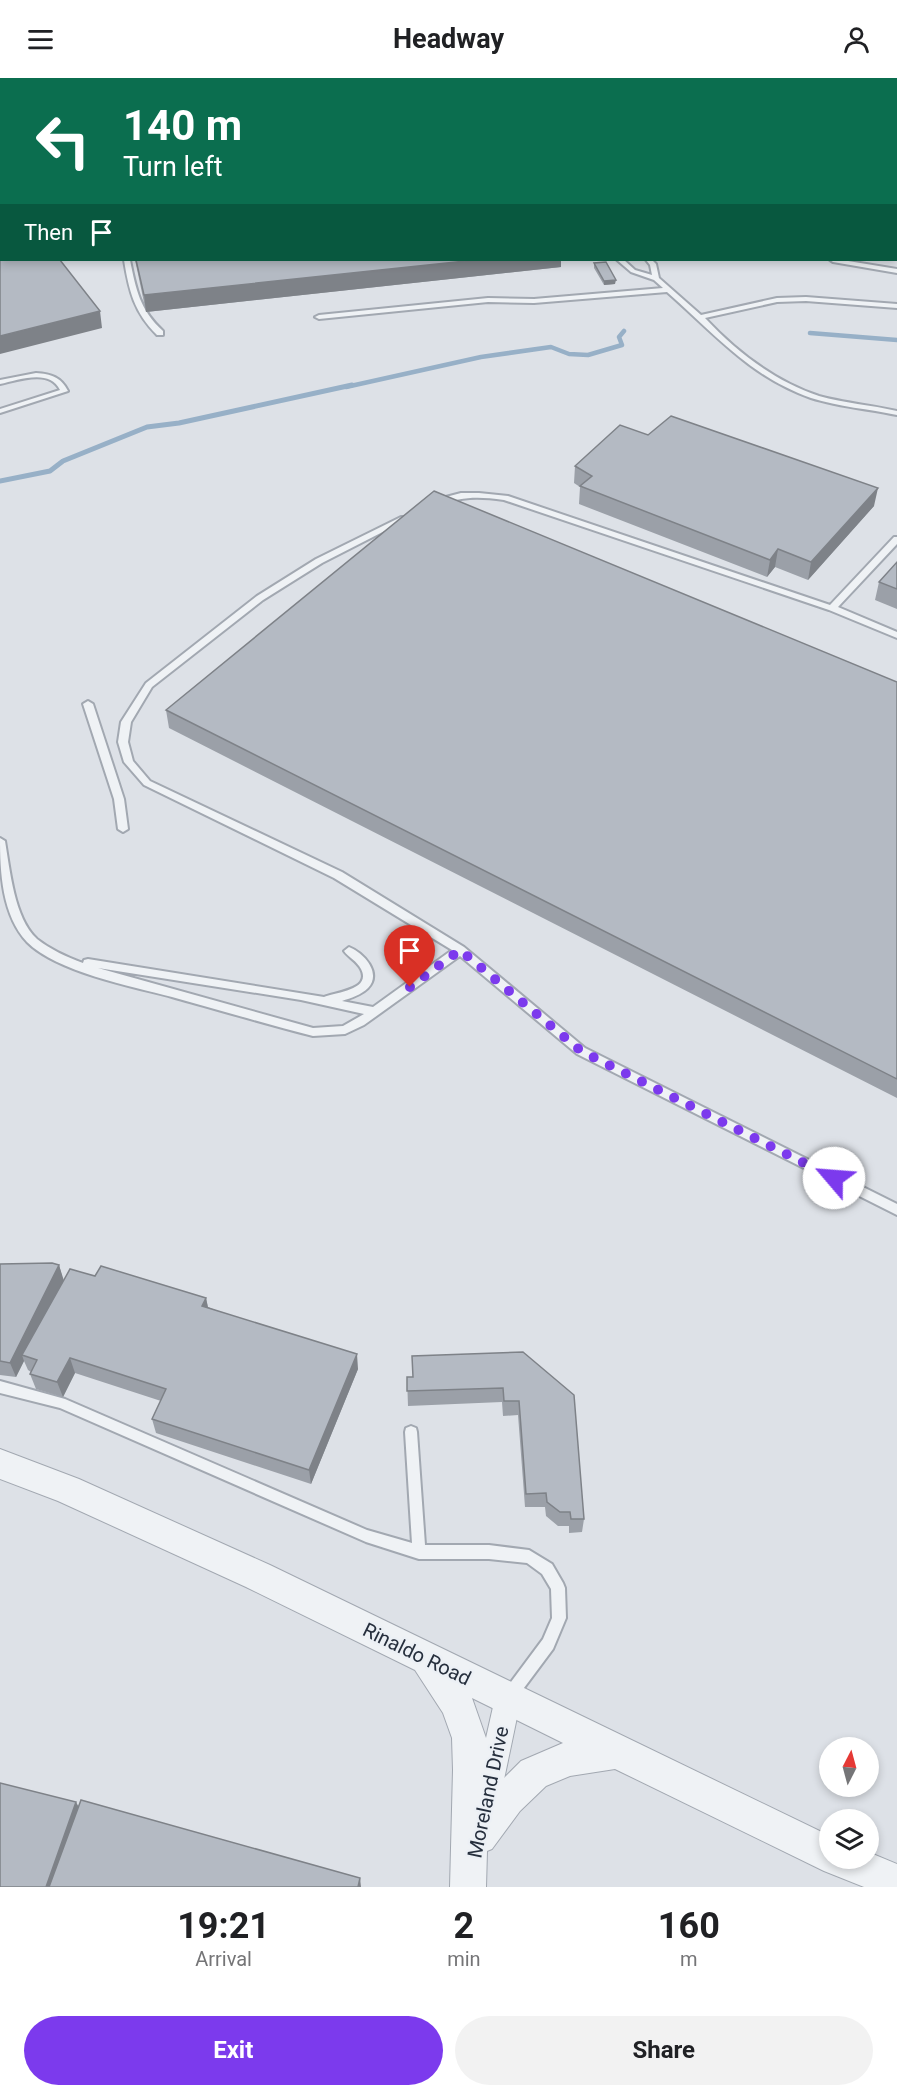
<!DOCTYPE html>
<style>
:root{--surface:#fff;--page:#f2f2f2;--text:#202124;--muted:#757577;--accent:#7c3aed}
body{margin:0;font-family:Roboto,sans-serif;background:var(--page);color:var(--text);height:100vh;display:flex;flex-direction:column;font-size:22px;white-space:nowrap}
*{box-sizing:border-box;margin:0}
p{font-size:20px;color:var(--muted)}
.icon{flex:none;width:33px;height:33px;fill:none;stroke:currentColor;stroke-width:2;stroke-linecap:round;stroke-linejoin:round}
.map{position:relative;height:1809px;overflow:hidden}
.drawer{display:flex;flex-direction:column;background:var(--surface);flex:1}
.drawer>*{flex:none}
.top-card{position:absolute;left:0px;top:0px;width:897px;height:183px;box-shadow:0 3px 9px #0003;background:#0b6e4f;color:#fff;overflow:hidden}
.needle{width:39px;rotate:6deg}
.controls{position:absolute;left:819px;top:1659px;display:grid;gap:12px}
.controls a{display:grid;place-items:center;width:60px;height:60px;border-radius:50%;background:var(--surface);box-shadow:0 3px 9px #0003;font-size:30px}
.pin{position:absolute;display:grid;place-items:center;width:51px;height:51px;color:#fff;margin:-62px -26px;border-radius:50% 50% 50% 0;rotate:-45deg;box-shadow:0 0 6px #0007}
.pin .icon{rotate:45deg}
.me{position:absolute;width:66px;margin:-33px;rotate:297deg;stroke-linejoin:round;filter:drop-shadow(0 0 4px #0008)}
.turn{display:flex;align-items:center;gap:21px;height:126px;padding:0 24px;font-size:27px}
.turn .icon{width:78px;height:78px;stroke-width:2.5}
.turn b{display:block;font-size:42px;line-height:51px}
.then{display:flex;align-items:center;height:57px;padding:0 24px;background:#0003;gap:12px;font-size:22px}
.eta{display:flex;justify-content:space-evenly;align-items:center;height:102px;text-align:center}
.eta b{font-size:36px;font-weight:700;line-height:42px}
.primary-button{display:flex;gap:12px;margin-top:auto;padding:12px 24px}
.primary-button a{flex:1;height:69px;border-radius:36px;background:var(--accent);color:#fff;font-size:24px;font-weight:700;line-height:69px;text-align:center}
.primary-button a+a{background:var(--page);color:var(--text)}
header{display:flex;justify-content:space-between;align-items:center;height:78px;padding:0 24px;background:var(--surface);font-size:27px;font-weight:700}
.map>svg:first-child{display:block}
</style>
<header><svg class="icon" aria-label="menu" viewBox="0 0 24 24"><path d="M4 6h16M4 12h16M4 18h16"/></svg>Headway<svg class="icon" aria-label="person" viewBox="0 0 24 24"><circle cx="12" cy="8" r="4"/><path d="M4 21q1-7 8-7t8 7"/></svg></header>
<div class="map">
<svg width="897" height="1809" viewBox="0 0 897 1809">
<rect width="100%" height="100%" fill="#dde1e7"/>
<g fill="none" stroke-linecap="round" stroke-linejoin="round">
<path stroke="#97b0c7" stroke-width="4.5" d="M810 255 897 262
M346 309 481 279 551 269 569 276 588 277 622 267 619 259 624 253"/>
<path stroke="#97b0c7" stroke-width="5" d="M0 403 50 393 63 383 147 349 179 345 352 307"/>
<g stroke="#a2a8b1" stroke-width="4">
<path id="service" d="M445 0H451L452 2H446Z
M495 0H506L491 2Z
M591 0H597L599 2H592Z
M896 76H897V80H896Z
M124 182H130C136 212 140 232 163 253V257H157C134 234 129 213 124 182Z
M617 182H624L635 192 652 197 650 187 646 182H652L656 186 659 200 701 237 777 220 806 219 897 226V230L806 223 777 224 705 240C737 274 774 303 819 318 844 325 871 327 897 333V337C869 331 839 329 811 320 749 298 715 256 667 214L534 225 488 224 319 241 315 239 319 237 488 220 534 221 663 210 654 202 631 194Z
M830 182H842L897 191V195L833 184Z
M36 295C51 296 61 299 68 313L0 335V331L60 312C50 290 18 302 0 306V302Z
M461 415H479L508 418 830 527 894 459H897V466L838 529 897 554V560L829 532 504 422C476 418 463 419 437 427L433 425 442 420Z
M401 439H404L408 441 322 485 263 522 152 609 131 644 128 664 133 683 150 703 342 794 464 869 585 970 897 1126V1137L577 976 460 878 364 947 345 956 313 958C266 946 219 932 172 919 131 908 57 894 27 864 2 837 0 794 0 760L5 763C10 792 14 840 37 861 51 872 67 879 83 885L84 882 88 881 324 919C335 914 372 912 361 891 357 883 348 879 344 873L349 869C364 875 382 895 368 910 361 917 351 920 342 923L373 929 452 872 334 800 144 707 124 684 118 664 121 644 146 605 257 518 316 481ZM98 890 301 922 364 936 343 948 313 950Z
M88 623 93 626 124 721 128 751 123 754 118 751 114 721 83 626Z
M0 1303 65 1321 367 1452 412 1465 405 1354 406 1350 411 1348 416 1350 417 1354 425 1467H489L529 1472 552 1486 563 1505 565 1510 566 1540 553 1571 515 1622 510 1624 505 1622 503 1617 505 1612 543 1561 552 1540 551 1511 542 1496 527 1485 489 1481H419L366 1464 60 1330 0 1315Z"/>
</g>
<g stroke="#a2a8b1" stroke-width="2">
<path id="minor" d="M508 1607 517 1611 521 1620 496 1740 492 1750 482 1754 472 1750 468 1740 495 1620 499 1611Z"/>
</g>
<g stroke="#a2a8b1" stroke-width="2">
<path id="tertiary" d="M786 0H806L785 2Z
M0 145H2V155H0Z
M0 1371 79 1401 270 1487 830 1758V1780H868V1774L897 1786V1809H864L824 1793 615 1691 570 1698 546 1708 520 1733 492 1771 487 1773 486 1809H450L453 1692 452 1660 443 1635 415 1592 246 1509 58 1423 0 1401ZM472 1620 563 1665 521 1683 488 1716 486 1660Z"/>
</g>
<use href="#service" fill="#eff2f5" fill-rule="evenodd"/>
<use href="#minor" fill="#eff2f5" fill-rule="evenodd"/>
<use href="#tertiary" fill="#eff2f5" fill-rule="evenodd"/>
</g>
<path fill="#9ba0a8" d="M316 0H399V2H317Z
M611 0H682V2H613Z
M896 18H897V35L896 34Z
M896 81H897V183L891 182H896Z
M135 182H561V189L146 234Z
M594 185 615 206 604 207 594 190Z
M648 357 874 428 808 502 775 489 767 499 579 426 580 409 574 405 575 388Z
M897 484V531L875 522 879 504Z
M897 604V1020L169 650 166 632Z
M0 1186 59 1187 63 1202 95 1198 206 1220 208 1229 358 1291 311 1406 156 1355 152 1341 161 1323 75 1295 63 1319 36 1311 30 1296 31 1294 28 1292 24 1283 16 1299 0 1297Z
M523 1274 584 1441 582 1454 569 1455V1448H558L546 1438 545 1429H525L518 1337 503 1338 502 1324 408 1328 407 1299H413Z"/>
<path fill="#7e8288" d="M227 0H288V1L227 2Z
M355 0H376V2H345Z
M377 0H399V2H377Z
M0 38H2V50H0Z
M2 112V125L0 126V113Z
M475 182H561V189L146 234 144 217Z
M616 202 615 206 604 207V203Z
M100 233 102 250 0 276V258Z
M878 410 874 428 808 502 811 484Z
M778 471 775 489 767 499 770 482Z
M59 1187 64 1203 22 1277 24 1283 16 1299 10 1285Z
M206 1220 209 1235 202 1228Z
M357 1276 358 1291 311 1406 309 1392Z
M70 1280 75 1295 63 1319 57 1304Z
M76 1724 82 1735 56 1809H46Z
M360 1800 361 1809H358Z"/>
<path fill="#b4bac3" stroke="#7e8288" stroke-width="1.5" d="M12 0H63V2H13Z
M87 0H220L221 2H88Z
M323 0H355L345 2H325Z
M535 0H548L550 2H525Z
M553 0H592L593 2H555Z
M624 0H679L674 2H626Z
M837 0H857L863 2H836Z
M0 12H2V38H0Z
M0 75H2V112L0 113Z
M896 81H897V165H896Z
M0 154H2V182H60L100 233 0 258Z
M136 182H475L144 217Z
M606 184 616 202 604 203 594 185Z
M671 338 878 410 811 484 778 471 770 482 580 408 592 398 575 388 620 347 648 357Z
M434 413 897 604V1001L166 632Z
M897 484V511L879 504Z
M52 1185 59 1187 10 1285 0 1283V1186Z
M101 1188 206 1220 202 1228 357 1276 309 1392 152 1341 166 1311 70 1280 57 1304 30 1296 37 1282 22 1277 70 1191 95 1198Z
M523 1274 574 1317 584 1441H571L570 1434H560L547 1424 546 1415 526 1416 519 1323H504L503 1310 407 1313V1299H413L412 1278Z
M0 1705 76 1724 46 1809H0Z
M81 1722 360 1800 358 1809H49Z"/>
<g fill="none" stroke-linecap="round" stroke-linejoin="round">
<path stroke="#7c3aed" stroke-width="10" stroke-dasharray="0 18" d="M410 909 460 872 581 973 834 1100"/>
</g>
<g text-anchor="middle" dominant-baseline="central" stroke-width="5" stroke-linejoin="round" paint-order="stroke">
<g font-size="20" fill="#262f3d" stroke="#ecf0f5">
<text transform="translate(417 1576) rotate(26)">Rinaldo Road</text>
<text transform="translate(488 1714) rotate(-78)">Moreland Drive</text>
</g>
</g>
</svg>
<div class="controls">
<a><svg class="needle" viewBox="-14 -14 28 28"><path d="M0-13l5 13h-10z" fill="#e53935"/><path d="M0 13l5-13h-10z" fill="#757577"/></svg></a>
<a><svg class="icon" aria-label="layers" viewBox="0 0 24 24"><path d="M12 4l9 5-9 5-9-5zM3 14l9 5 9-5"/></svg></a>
</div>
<div class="pin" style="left:410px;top:909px;background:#d93025"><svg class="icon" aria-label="arrive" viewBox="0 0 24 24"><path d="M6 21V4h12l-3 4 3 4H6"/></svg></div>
<svg class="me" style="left:834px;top:1100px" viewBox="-20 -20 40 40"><circle r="19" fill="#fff"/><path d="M0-13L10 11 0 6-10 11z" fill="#7c3aed"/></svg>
<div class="top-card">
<div class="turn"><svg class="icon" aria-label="left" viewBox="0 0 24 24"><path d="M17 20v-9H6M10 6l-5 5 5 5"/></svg><div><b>140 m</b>Turn left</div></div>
<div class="then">Then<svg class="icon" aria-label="arrive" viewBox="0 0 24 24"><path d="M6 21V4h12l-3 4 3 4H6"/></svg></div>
</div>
</div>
<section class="drawer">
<div class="eta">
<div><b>19:21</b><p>Arrival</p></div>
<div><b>2</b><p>min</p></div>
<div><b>160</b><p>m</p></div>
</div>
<div class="primary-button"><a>Exit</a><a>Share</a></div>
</section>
